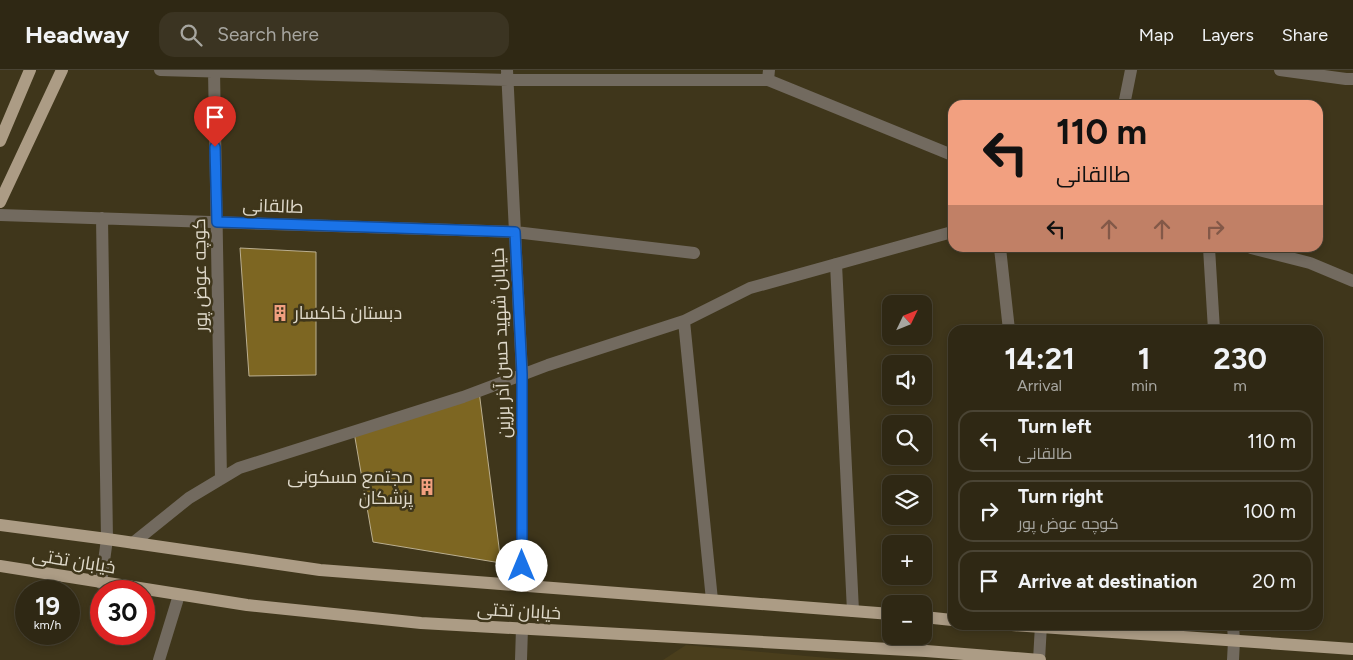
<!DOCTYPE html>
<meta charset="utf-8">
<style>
:root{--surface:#2f2814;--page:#3b3422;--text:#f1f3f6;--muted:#a7a6a0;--line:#4a4434}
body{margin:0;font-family:Figtree,Cairo,sans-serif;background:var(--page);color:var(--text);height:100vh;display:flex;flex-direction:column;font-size:19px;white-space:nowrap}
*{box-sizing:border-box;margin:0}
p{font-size:16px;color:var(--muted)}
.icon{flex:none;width:28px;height:28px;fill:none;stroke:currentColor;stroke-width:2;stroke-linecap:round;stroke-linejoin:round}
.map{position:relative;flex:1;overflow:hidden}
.drawer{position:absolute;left:948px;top:255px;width:375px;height:305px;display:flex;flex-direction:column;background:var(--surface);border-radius:15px;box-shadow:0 2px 8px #0003,0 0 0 1px var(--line)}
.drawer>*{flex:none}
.guide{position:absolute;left:948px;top:30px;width:375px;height:152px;border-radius:15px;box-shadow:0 2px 8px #0003,0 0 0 1px var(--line);background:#f2a080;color:#111;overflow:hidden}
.needle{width:32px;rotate:47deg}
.buttons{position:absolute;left:882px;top:225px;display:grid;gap:10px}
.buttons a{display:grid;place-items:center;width:50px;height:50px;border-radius:10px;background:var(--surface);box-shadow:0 2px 8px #0003,0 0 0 1px var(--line);font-size:25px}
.speed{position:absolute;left:15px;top:510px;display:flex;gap:10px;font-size:25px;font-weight:700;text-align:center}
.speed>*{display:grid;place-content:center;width:65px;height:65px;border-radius:50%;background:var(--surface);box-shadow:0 2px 8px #0003,0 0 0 1px var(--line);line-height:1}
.speed small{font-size:12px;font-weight:400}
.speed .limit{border:8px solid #d22;background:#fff;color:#111}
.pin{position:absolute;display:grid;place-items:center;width:42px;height:42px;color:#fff;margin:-51px -21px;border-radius:50% 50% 50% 0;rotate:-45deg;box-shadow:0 0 5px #0007}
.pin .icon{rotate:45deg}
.me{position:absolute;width:55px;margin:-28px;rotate:0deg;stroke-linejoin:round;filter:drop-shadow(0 0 4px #0008)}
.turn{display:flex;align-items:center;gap:18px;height:105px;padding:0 25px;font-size:22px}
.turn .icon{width:65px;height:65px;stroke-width:2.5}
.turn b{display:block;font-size:35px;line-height:42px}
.lanes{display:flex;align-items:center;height:48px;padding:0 25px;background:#0003;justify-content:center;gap:25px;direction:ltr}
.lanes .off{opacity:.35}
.eta{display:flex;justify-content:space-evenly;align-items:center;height:85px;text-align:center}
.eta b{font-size:30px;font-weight:700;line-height:35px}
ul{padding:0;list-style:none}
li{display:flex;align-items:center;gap:15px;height:62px;margin:0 10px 8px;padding:0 15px;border:2px solid var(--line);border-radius:15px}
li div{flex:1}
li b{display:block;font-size:19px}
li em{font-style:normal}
header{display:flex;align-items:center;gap:30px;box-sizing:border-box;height:70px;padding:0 25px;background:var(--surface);border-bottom:1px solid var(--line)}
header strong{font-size:24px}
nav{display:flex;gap:28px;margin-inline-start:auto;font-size:18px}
.search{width:350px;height:45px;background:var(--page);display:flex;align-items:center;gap:12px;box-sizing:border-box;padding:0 18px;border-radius:15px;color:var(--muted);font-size:19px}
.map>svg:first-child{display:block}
</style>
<header>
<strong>Headway</strong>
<div class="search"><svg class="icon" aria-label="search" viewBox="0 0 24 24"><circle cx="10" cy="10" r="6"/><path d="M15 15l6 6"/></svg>Search here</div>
<nav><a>Map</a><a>Layers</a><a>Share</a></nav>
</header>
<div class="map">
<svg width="1353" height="590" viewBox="0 0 1353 590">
<rect width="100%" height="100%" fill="#3f361b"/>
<path fill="#4a3e1c" d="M686 575 850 590H663Z"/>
<path fill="#7d6622" stroke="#bbaf91" d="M240 178 316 182V305L249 306Z
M479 321 501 493 373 472 354 362Z"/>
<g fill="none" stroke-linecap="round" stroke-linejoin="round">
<path stroke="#726a5f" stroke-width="12" d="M160 0 508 10H768
M214 0 221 409
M507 0 522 304V515
M769 0 768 10 952 85
M1280 0 1346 9H1353
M1124 35 1131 0
M0 145 515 162 694 183
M1000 178 1009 260
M1209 178 1214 260
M1251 178 1310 193 1353 211
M836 194 853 541
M684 251 712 530
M133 473 189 428 239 398 463 327 548 295 684 251 750 218 952 162
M101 513 107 469 102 148
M1233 555 1234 571 1233 590
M159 590 179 525
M521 590 522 558
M1039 590 1041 555"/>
<path stroke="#ac9c85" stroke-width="12" d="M0 71 30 0
M0 132 62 0
M0 455 107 469 320 500 891 544
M0 496 247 535 421 553 926 581 1040 590
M924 547 952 550
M1012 555 1353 579"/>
</g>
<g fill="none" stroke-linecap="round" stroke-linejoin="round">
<g stroke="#114b97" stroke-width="12">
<path id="route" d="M215 77 217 152 515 162 522 304V496"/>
</g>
<use href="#route" stroke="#1a73e8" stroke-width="9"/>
</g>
<defs>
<g id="building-bare" transform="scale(1.35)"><path d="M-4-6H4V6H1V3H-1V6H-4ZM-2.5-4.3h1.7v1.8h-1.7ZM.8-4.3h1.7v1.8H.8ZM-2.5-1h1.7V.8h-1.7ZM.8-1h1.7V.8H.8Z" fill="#f2a080" stroke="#3f361b" stroke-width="2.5" paint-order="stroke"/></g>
</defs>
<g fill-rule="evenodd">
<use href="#building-bare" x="280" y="243"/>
<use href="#building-bare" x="427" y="417"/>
</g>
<g text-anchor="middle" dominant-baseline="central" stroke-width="5" stroke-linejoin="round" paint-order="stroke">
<g font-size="18" fill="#e0dacb" stroke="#3f361b">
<text transform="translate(273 136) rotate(2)">طالقانی</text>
<text transform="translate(200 205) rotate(-91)">کوچه عوض پور</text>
<text transform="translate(501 273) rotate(-92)">خیابان شهید حسن آذر برزین</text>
<text transform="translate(74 491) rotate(9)">خیابان تختی</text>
<text transform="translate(519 541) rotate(3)">خیابان تختی</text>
</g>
<g font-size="18" fill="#e0dacb" stroke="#3f361b" text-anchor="start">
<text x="294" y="243">دبستان خاکسار</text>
<text x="413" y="407" text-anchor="end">مجتمع مسکونی<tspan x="413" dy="21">پزشکان</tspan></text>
</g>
</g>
</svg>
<div class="buttons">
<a><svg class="needle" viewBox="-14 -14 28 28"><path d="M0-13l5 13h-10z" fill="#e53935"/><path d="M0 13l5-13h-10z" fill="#a7a6a0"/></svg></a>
<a><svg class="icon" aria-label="sound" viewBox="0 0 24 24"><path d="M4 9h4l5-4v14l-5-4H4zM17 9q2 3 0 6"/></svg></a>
<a><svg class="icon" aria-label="search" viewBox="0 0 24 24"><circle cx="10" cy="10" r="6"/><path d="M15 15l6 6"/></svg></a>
<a><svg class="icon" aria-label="layers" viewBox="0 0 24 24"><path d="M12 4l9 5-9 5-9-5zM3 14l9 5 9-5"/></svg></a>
<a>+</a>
<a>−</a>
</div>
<div class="speed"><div>19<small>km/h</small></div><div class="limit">30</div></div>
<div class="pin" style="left:215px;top:77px;background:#d93025"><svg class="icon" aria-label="arrive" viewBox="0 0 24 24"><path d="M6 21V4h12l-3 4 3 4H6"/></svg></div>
<svg class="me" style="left:522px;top:496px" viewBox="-20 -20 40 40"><circle r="19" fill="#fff"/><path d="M0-13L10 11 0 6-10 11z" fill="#1a73e8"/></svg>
<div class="guide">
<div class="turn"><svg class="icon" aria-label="left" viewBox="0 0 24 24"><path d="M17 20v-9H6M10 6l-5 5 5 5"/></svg><div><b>110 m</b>طالقانی</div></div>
<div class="lanes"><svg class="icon" aria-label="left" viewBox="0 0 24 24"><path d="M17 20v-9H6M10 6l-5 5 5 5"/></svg><svg class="icon off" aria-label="ahead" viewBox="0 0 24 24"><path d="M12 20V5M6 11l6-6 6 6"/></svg><svg class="icon off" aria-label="ahead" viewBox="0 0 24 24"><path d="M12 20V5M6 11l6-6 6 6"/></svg><svg class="icon off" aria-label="right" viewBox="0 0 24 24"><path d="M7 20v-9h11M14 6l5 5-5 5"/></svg></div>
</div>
<section class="drawer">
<div class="eta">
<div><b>14:21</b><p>Arrival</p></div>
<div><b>1</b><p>min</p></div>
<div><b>230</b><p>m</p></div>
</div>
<ul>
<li><svg class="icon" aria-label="left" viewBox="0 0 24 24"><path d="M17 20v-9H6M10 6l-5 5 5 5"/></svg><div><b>Turn left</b><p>طالقانی</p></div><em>110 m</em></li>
<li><svg class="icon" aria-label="right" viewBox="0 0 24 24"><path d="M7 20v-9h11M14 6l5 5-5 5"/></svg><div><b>Turn right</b><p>کوچه عوض پور</p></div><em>100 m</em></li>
<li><svg class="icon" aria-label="arrive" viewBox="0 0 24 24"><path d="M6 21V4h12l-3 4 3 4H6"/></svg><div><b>Arrive at destination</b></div><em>20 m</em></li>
</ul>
</section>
</div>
